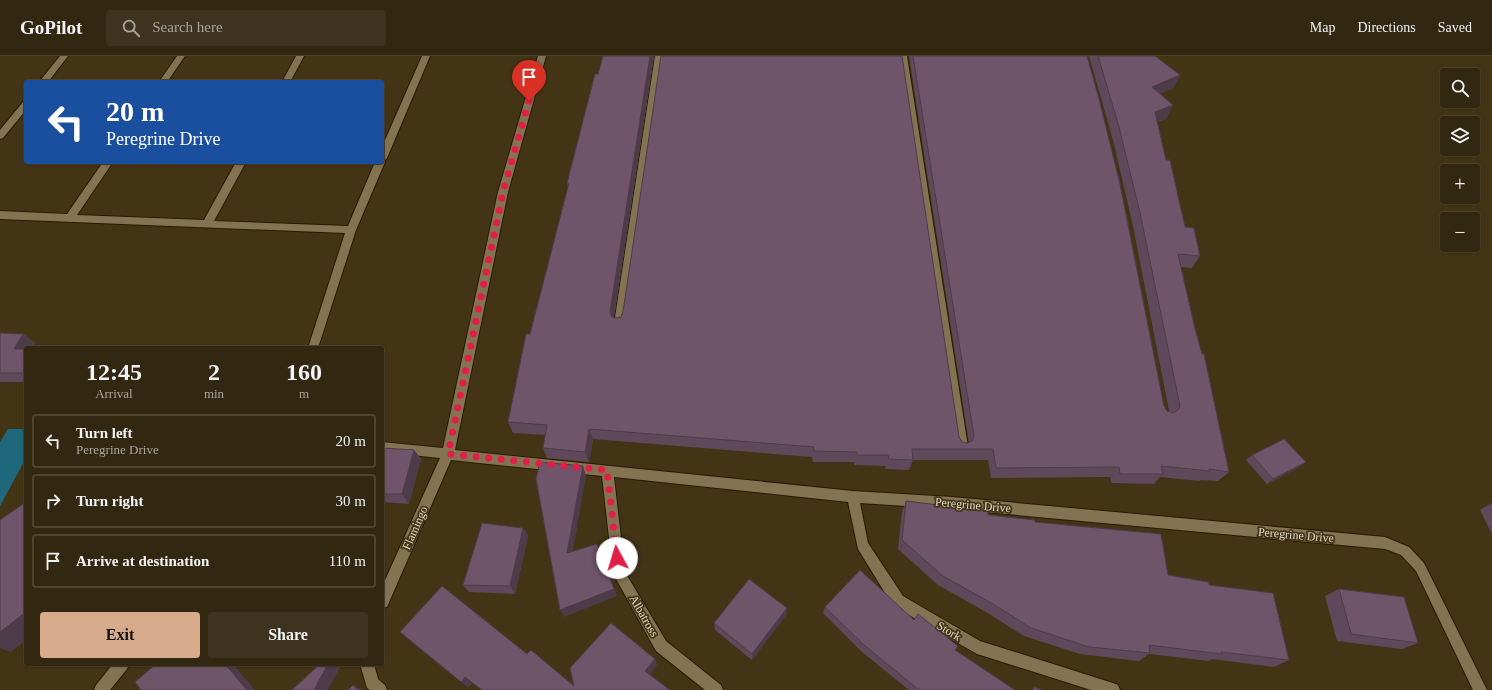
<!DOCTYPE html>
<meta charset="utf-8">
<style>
:root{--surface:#322710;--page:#3d331e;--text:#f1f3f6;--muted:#a8a59f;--line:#4d4430;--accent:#d6ab8b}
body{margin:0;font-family:Georgia,serif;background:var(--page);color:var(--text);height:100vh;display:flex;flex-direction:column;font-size:15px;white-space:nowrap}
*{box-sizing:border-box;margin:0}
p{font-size:13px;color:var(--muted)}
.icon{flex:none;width:22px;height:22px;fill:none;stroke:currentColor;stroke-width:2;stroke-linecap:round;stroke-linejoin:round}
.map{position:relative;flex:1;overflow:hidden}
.side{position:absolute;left:24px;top:290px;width:360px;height:320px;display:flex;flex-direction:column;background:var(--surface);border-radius:4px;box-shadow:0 1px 3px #0004,0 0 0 1px var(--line)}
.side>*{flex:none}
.banner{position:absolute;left:24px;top:24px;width:360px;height:84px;border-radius:4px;box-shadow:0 1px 3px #0004,0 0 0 1px var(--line);background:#1a4fa0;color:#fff;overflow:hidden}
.buttons{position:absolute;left:1440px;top:12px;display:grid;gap:8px}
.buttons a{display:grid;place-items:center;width:40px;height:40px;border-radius:4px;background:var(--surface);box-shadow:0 1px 3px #0004,0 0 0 1px var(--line);font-size:20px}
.pin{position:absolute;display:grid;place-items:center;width:34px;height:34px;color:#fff;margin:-41px -17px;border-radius:50% 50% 50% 0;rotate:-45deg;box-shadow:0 0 4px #0007}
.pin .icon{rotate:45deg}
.me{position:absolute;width:44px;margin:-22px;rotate:354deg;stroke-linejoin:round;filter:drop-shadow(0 0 3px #0008)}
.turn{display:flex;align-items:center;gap:14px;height:84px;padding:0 16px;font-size:18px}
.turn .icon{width:52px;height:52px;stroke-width:2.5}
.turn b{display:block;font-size:28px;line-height:34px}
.eta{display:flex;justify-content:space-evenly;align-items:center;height:68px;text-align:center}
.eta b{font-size:24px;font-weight:700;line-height:28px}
.cta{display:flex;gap:8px;margin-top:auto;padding:8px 16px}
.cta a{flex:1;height:46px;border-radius:4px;background:var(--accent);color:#111;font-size:16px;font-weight:700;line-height:46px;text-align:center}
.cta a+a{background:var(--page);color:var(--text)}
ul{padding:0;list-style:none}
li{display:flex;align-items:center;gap:12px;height:54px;margin:0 8px 6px;padding:0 8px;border:2px solid var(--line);border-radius:4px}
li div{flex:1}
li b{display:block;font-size:15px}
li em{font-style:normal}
header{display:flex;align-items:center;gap:24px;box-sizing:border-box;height:56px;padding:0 20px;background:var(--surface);border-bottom:1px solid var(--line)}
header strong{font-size:19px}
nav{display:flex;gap:22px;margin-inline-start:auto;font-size:14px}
.search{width:280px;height:36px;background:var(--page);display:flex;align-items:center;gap:10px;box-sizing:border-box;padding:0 14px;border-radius:4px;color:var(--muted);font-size:15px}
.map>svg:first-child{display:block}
</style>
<header>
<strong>GoPilot</strong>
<div class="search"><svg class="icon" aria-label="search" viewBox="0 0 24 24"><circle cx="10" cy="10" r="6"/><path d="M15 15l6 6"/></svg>Search here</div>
<nav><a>Map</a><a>Directions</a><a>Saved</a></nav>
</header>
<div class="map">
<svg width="1492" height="634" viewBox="0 0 1492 634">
<rect width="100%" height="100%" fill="#433416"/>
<path fill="#1f687b" d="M8 373H26V402L0 450V386Z"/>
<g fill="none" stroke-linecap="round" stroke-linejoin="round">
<g stroke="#291b00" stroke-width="2">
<path id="service" d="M655 0H663L624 268 623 271 619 272 615 271 614 268Z"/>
</g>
<g stroke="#291b00" stroke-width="2">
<path id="minor" d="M60 0H68L48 26H39Z
M177 0H185L167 26H159Z
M296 0H304L290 26H282Z
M422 0H430L387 102 384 105 385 106 356 174 318 292H308L345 177 0 163V155L67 158 103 106H113L77 159 204 164 236 106H246L214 165 348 170 375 106H382V91Z
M538 0H546L508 136 455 394 853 435 952 441 1385 481 1409 491 1424 507 1487 634H1473L1416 515 1401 499 1385 493 952 453 860 447 868 487 903 540 980 585 1113 627 1118 629 1120 634H1091L977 598 893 550 858 493 848 446 614 421 625 516 666 585 721 629 723 634H705L656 595 615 521 613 517 602 420 451 404 387 551 382 552V531L440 402 382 396V386L443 392 498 136Z
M899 0H907L968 391 966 395 962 396 958 395 956 391Z
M26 45V54L3 82 0 83V74L23 46Z
M113 608H129L127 613 110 634H94L96 629Z
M360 608H374L378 623 385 629 387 634H370L367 632Z"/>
</g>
<use href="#service" fill="#837353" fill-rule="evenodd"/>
<use href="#minor" fill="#837353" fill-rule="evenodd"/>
</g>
<path fill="#60485b" d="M654 0 614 261 959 381 962 386 967 387H969L909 0H1087L1164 350 1167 355H1169L1133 170 1113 84 1089 0H1155L1180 19 1173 32 1160 38 1166 63 1157 66 1166 104 1185 171 1200 200 1192 212 1181 211 1229 416 1218 425 1201 424 1199 425 1160 421 1154 428 1112 427 1110 421 991 422 988 404H913L909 414 886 413 885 410 855 409 854 406H813L812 401 593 383 589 406 547 402 543 392 545 379 513 377 508 366 530 278 568 132 567 127 598 18Z
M0 277 23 278 35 287 26 292V326H0Z
M382 392 414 394 421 403 409 448 382 446Z
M1252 399 1306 406 1299 411 1267 428 1246 404Z
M906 445 1035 466 1168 519 1209 529 1289 604 1274 611 1212 603 1209 605 1149 598 1139 605 1080 598 1024 580 986 556 938 529 898 493 902 456Z
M1492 447V478L1480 454Z
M523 472 528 480 515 538 469 536 463 529Z
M1339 533 1418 587 1402 593 1337 585 1325 540Z
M825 551 914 564 955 594 1015 634H909L861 595 823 557Z
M786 559 752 604 715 574 714 567Z"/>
<path fill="#4e3b4a" d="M650 0H654L613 268 610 256Z
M1180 19 1173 32 1146 44 1152 31Z
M1173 49 1166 63 1148 69 1155 56Z
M23 278 35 287 33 292H26V303L14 293Z
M589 373 593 383 589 406 585 396Z
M414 394 421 403 409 448 402 438Z
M1306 406 1299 411 1267 428 1273 423Z
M583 410 586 420 571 506 567 497Z
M523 472 528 480 515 538 510 530Z
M597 488 617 540 564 561 560 554Z
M787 552 786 559 752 604V598Z
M26 556V584L11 596 0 592V576Z
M655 603 657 609 648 621 645 615Z
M225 608H233L255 634H247Z
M328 608H336L340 611 328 634H314Z
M465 621 472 627 468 632 461 626Z
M353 629 362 634H358Z"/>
<path fill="#70546a" stroke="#4e3b4a" d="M603 0H650L610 256 612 261 616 262 621 261 623 256 661 0H902L959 381 962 386 967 387 972 385 974 380 913 0H1087L1099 43 1120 128 1164 350 1167 355 1173 357 1178 354 1180 350 1140 157 1119 71 1098 0H1155L1180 19 1152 31 1173 49 1155 56 1166 104H1170L1185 171 1194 172 1200 200 1178 198 1195 273 1202 298H1204L1229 416 1209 413 1210 415 1161 410 1163 418H1120L1119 411 996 412 993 393H912L913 404 889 403 888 399H857V396L814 395V391L589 373 585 396 543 392 547 369 508 366 526 278H530L569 127H567L586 53 595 18H598Z
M0 277 23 278 14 293H26V317H0Z
M1284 383 1306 406 1273 423 1252 399Z
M382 392 414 394 402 438H382Z
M540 406 583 410 567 497 597 488 614 533 560 554 536 423Z
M906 445 988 455V459L1035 464V466L1161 478 1168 519 1208 526 1209 529 1273 537 1289 604 1221 596 1222 598 1149 589 1150 597 1089 591 1031 572 993 548 943 520 902 484Z
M26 446V532H25L26 534V556L0 576V464Z
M482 467 523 472 510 530 463 529Z
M860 514 914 564 918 558 958 590 955 594 1015 634H919L864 589 825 551Z
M749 523 787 552 752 598 714 567Z
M442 530 527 598 531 594 574 630 570 612 611 567 655 603 645 615 670 634H482L465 621 461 626 400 576Z
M1339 533 1404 541 1418 587 1351 578Z
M156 608H225L247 634H141L135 626Z
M320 608H328L314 634H292Z
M353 629 358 634H348Z
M1034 631 1042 634H1033Z"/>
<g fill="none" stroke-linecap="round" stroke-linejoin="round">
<path stroke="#e11d48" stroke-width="7" stroke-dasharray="0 12.6" d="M529 45 503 136 448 398 607 414 617 502"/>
</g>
<g text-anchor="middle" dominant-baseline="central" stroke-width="3.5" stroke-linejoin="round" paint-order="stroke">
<g font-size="12" fill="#e1d8c7" stroke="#433416">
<text transform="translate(973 449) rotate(5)">Peregrine Drive</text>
<text transform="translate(415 472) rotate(-66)">Flamingo</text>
<text transform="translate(1296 479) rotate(5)">Peregrine Drive</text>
<text transform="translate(644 560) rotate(60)">Albatross</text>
<text transform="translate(949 575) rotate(31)">Stork</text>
</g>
</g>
</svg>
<div class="buttons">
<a><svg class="icon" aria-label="search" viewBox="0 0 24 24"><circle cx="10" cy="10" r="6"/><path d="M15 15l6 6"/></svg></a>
<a><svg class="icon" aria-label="layers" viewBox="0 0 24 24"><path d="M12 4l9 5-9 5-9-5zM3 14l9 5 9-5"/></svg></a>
<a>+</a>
<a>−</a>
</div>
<div class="pin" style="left:529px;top:45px;background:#d93025"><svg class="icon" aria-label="arrive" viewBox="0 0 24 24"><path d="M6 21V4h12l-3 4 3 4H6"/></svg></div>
<svg class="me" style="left:617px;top:502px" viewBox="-20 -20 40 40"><circle r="19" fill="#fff"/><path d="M0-13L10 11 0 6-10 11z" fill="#e11d48"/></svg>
<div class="banner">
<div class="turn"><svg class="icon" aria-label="left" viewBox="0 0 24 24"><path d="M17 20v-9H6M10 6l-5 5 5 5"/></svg><div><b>20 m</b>Peregrine Drive</div></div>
</div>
<section class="side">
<div class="eta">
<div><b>12:45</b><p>Arrival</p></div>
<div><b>2</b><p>min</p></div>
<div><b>160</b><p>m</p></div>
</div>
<ul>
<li><svg class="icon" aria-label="left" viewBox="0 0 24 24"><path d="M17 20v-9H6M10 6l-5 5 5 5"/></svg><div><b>Turn left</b><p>Peregrine Drive</p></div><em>20 m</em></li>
<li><svg class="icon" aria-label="right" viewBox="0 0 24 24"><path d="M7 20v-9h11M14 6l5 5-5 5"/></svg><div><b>Turn right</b></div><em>30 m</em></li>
<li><svg class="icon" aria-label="arrive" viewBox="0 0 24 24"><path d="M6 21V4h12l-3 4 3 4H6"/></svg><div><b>Arrive at destination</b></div><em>110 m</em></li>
</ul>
<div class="cta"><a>Exit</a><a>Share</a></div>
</section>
</div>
